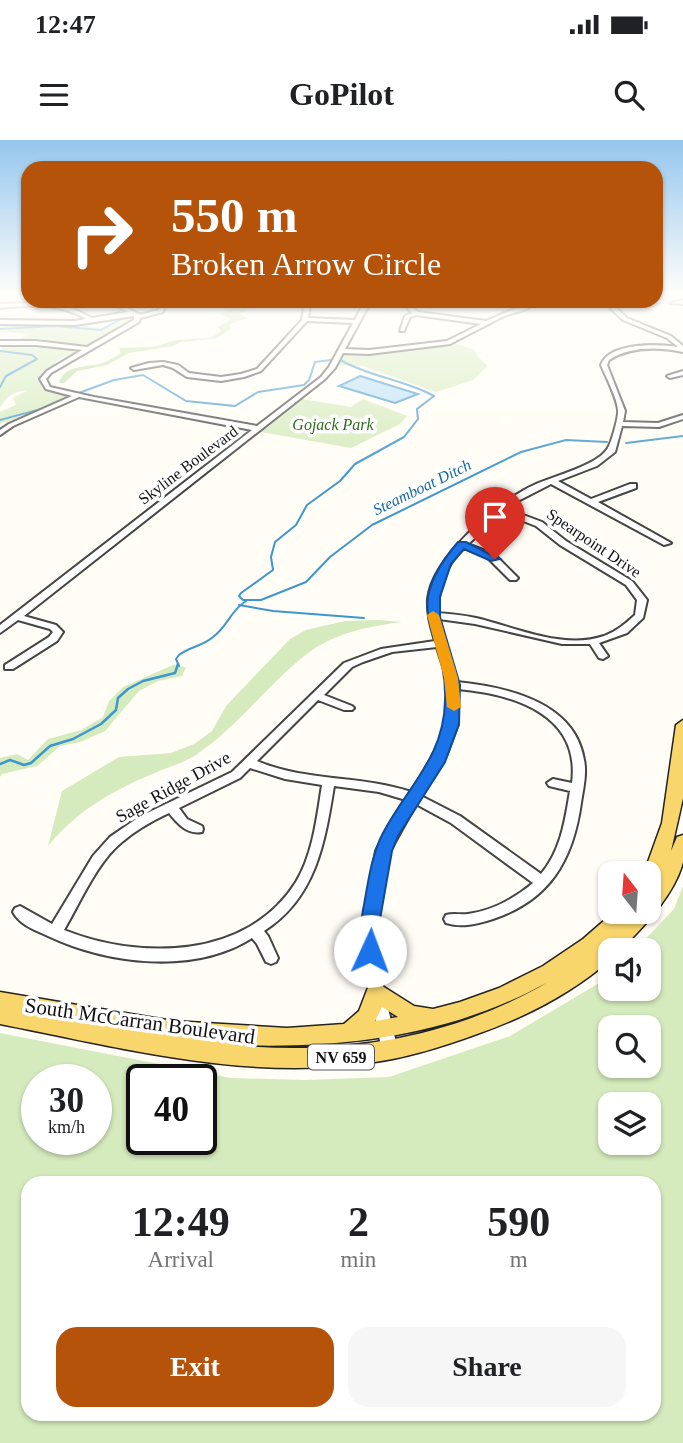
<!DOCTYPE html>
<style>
:root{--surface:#fff;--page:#f6f6f6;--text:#202124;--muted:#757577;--accent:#b45309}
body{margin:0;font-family:Georgia,serif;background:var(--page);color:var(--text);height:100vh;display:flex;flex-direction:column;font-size:26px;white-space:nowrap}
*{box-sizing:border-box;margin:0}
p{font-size:23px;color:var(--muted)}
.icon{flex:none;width:38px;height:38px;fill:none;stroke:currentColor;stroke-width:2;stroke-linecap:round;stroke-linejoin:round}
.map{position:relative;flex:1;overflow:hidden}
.drawer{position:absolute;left:21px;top:1036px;width:640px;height:245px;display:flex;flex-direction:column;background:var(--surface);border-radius:21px;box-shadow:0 2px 5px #0004}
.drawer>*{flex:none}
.banner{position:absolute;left:21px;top:21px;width:642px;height:147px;border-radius:21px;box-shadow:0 2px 5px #0004;background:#b45309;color:#fff;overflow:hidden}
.needle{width:46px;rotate:343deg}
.fabs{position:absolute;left:598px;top:721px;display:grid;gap:14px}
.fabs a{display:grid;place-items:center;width:63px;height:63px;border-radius:14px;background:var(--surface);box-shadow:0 2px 5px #0004;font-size:35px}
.speed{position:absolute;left:21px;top:924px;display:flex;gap:14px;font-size:35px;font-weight:700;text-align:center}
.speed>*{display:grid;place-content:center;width:91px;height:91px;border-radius:50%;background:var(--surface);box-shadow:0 2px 5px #0004;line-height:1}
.speed small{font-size:18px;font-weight:400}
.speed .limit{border:4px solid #111;border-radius:10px;background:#fff;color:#111}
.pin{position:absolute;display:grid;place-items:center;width:60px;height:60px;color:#fff;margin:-72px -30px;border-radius:50% 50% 50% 0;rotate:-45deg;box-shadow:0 0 7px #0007}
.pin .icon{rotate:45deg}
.me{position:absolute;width:77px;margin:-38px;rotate:2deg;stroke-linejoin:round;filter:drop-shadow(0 0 5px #0008)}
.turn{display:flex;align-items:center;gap:24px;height:147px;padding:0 35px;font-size:32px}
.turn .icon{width:91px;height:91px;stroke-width:2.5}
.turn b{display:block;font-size:49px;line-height:60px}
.eta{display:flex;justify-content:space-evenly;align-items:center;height:119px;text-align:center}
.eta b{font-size:42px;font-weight:700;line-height:49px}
.action{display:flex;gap:14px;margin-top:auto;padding:14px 35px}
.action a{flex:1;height:80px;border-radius:21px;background:var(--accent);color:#fff;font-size:28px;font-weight:700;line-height:80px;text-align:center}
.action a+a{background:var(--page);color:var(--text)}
.status{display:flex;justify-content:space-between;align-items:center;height:49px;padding:0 35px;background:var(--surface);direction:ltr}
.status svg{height:19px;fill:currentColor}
header{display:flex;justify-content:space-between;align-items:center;height:91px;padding:0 35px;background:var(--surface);font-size:32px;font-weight:700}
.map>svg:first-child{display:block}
</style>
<div class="status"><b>12:47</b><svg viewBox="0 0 49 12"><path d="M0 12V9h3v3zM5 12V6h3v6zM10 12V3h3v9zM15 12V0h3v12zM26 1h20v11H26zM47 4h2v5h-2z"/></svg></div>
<header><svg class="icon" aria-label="menu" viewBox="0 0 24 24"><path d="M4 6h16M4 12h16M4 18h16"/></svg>GoPilot<svg class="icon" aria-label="search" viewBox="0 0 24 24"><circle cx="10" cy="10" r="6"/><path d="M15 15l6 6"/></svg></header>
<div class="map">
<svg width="683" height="1303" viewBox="0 0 683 1303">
<rect width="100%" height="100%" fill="#fffdf5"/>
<path fill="#d5ebbd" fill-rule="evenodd" d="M132 175 134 180 89 205 45 202 43 199 17 201 30 194 0 192V183H76L100 189 122 177Z
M454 203 475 210 477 216 488 226 473 240 436 252 363 226 337 225 345 213H370Z
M0 204H34L80 210 57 220 54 225 39 239 43 249 70 257 43 270 0 284V272L16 265 13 258 26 251C13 251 6 257 0 268V211L2 210Z
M302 259 351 267 363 259 407 276 400 284 351 308 261 292Z
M378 480 402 482C371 486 338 492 311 511 270 541 239 586 196 615 183 623 166 628 152 634 110 652 77 671 48 706L62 651 119 617 171 613 194 604 212 591 226 566 290 499 306 490 345 481Z
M173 525 186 527 182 536 158 541 139 551 105 591 80 602 60 606 37 626 2 634 0 637V618L17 614 28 620 48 599 81 590 103 577 109 561 123 547Z
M683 746V1303H0V893L231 938 305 940 389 937 510 896 611 836V849H649V810H635L674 769ZM611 887H649V926H611ZM37 940H96V999H37ZM142 940H201V999H142ZM611 964H649V1003H611ZM28 1043H654V1274H28Z"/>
<path fill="#b9dc9c" d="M241 161 253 163V167L240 174 248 178 229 184 231 189 217 198 181 202 173 206 129 213 107 225 77 231 64 243H59C66 222 88 229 105 222 111 220 116 216 121 213L119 208 153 207 176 200 211 198 221 191 218 187 231 179 219 174 241 166Z"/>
<path fill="#b9e0f7" stroke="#3f96cf" stroke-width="2" d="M360 236 418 254 395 263 339 246Z"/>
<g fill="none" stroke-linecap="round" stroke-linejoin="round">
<path stroke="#3f96cf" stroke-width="2" d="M140 174 152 171 155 161
M0 189 55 186 101 190 126 176
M0 211 32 215 37 219 6 236 0 247
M342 221C371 237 405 240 434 256L417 269 418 279 404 297 355 324 340 341 307 365 296 385 275 402 271 417 273 430 241 453 239 456 243 460H261L306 442 330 417 372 385 521 312 566 300 607 302
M76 254 114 240 143 235 186 261 235 266 258 252 304 245 309 240 315 222 331 220
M0 280 41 269 68 257
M626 303 683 296
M239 465 273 471 364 478
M179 526 176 519 179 515C189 507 203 506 213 497 228 486 230 471 246 461"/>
<path stroke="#3f96cf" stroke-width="2.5" d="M0 624 10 620 24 625 31 623 50 606 73 599 101 584 116 570 118 558 128 549 143 541 175 533 178 524"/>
<g stroke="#444" stroke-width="4">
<path id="minor" d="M683 160V164L670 163Z
M108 161H115L140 175 159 170 160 161H166L163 172 140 178 139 182 51 233 46 239 50 247 94 257 257 286 321 237 329 227 353 183 307 181 261 231 244 237 221 241 187 237 173 228 163 225 134 230 131 228 149 223 163 222 178 225 189 233 221 237 241 234 257 229 302 180 305 161H311L308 178 355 180 365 161H371L345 209 369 210 447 201 481 184 416 175 410 177 404 191H400L405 176 412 173 408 169 409 161H415L414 169 418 172 486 181 533 161H540L524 170 504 176 450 204 369 214 343 213 335 228 325 239 24 476 56 485 63 492 57 501 13 529H5V525L49 497 53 492 50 489 18 480 0 493V485L252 290 79 257 13 286 0 295V290L9 284 72 256 46 249 40 239 47 231 82 210 36 205H0V201H36L87 207 134 180V176L75 185 0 184V180L75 181 86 179C60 163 30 165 0 168V164L36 163 59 165 72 168 92 178 128 172Z
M433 161H455L452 163Z
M603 161H609L627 178 671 196 683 206V212C658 207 631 206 609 220L607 225 625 271 623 282 658 283 683 275V279L659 287 622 286 615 312 597 326 558 341 591 359 630 344H636V348L598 362 671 403 664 405 551 344 516 362 507 369 542 382 566 401 632 441 647 460 643 478 627 493 599 503 608 516 603 519 599 518 590 504H562L475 484 439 479 457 542C507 547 575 562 584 620 587 634 583 649 581 663 573 720 550 760 493 779 477 784 462 788 446 783L444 779 446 775C453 773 460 775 468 774 492 771 515 758 533 743L451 683 416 664 390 711 377 789 380 834 398 911 396 916 390 918 384 916 382 911 366 834 363 789 376 711 386 691 406 660 379 652 334 646C325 702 316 758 264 791L268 796 278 818 276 822 271 824 266 822 257 804 252 798C194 835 107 824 48 796 35 790 20 785 13 772L15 768 20 766 52 784 93 716 110 697 139 677 232 632 344 523 381 509 435 501C431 487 427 474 428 459 432 418 498 361 534 345 553 336 601 325 609 306 612 300 619 276 618 270 617 258 606 237 601 225 609 202 658 204 678 207L667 198 623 180ZM503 373 536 386 560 405 626 445 637 460 635 475C625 484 617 491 604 496 563 510 515 487 476 478 463 475 450 474 438 473 438 449 445 425 464 408L488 418 510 440H516L518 438 494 414 468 404ZM437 507C440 519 446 532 448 545 453 586 432 619 411 652 361 635 306 642 257 621L318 560 344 570H352L354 568 352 566 324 555 352 527 363 522 392 512ZM458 549C513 554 581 574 572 643L553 639 547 643 549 646 570 651C565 681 561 710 541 734L460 676 421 656 446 616 458 584ZM250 628 285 639 322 645C317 677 313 714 296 742 247 820 139 820 64 790 80 763 97 722 122 702 136 690 152 681 169 673 177 683 187 695 202 692L203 689 202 686 187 679 179 668 240 638Z
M683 231V235L670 238 667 236Z"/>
</g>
<g stroke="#222" stroke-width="3">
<path id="major" d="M683 580V658L671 711 677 697 683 695C683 703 683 714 683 722 675 754 643 788 620 810H611V819C572 853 526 877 477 894 444 906 410 917 375 922 250 942 122 908 0 884V852L173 881 287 888 344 884 359 871 369 845 376 842 414 866 433 869 460 862 499 848 543 826 583 799 614 772H649V751L653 745 649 747V733H644L662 683 676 585ZM548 842C453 898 342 916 234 905 342 909 451 896 548 842ZM382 867 398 877 375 881Z"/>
</g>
<use href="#minor" fill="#fff" fill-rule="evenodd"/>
<use href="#major" fill="#f9d66b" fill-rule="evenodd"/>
</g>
<linearGradient id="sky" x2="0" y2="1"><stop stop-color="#95c6ee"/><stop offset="0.46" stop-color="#fffefa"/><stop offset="1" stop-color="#fffefa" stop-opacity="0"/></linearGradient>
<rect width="683" height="336" fill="url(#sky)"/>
<path fill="#1a73e8" stroke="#114b97" stroke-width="2" d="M458 402H466L500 419 491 421 464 409 451 424 440 457V477L460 545 459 584 445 622 398 696 392 711 380 779 379 811 377 817 370 819 363 817C357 805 361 783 363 770 368 744 371 716 383 693 408 646 444 617 445 561 448 488 396 475 458 402Z"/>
<path fill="#f59e0b" d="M433 471 439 475 458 538 461 567 454 571 447 567 444 538 427 475Z"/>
<g text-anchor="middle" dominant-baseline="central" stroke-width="7" stroke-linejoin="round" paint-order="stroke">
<g font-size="16" font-style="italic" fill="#2f6b1f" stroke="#fff">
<text x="333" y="284">Gojack Park</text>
</g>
<g font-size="16" fill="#111" stroke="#fff">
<text transform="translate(188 325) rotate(-37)">Skyline Boulevard</text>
<text transform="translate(594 403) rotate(34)">Spearpoint Drive</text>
</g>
<g font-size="16" font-style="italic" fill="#1768a6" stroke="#fff">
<text transform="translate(422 347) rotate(-26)">Steamboat Ditch</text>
</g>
<rect fill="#fff" stroke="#585858" stroke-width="2" x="308" y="904.5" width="66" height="25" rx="5"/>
<g font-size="16" font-weight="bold" fill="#111">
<text x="341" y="917">NV 659</text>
</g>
<g font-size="18" fill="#111" stroke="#fff">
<text transform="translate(173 647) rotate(-29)">Sage Ridge Drive</text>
</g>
<g font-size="21" fill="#111" stroke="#fff">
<text transform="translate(140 881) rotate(8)">South McCarran Boulevard</text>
</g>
</g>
</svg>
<div class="fabs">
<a><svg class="needle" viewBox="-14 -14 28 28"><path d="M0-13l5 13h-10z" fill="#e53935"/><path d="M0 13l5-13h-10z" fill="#757577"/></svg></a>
<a><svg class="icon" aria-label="sound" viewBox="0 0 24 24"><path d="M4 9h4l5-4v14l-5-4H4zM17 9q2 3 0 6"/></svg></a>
<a><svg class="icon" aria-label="search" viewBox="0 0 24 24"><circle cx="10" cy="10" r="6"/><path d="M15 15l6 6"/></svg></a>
<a><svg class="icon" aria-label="layers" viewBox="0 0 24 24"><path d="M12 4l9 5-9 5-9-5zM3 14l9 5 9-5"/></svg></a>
</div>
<div class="speed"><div>30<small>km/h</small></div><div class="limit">40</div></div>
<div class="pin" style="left:495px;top:419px;background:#d93025"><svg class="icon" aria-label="arrive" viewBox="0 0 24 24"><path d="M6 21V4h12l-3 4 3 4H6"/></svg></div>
<svg class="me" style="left:370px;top:811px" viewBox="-20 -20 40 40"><circle r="19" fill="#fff"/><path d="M0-13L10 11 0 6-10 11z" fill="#1a73e8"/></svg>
<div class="banner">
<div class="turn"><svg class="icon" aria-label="right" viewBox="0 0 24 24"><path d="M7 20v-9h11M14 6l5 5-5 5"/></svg><div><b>550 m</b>Broken Arrow Circle</div></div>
</div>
<section class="drawer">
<div class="eta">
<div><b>12:49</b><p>Arrival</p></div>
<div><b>2</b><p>min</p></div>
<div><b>590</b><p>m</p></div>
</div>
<div class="action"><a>Exit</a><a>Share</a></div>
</section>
</div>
